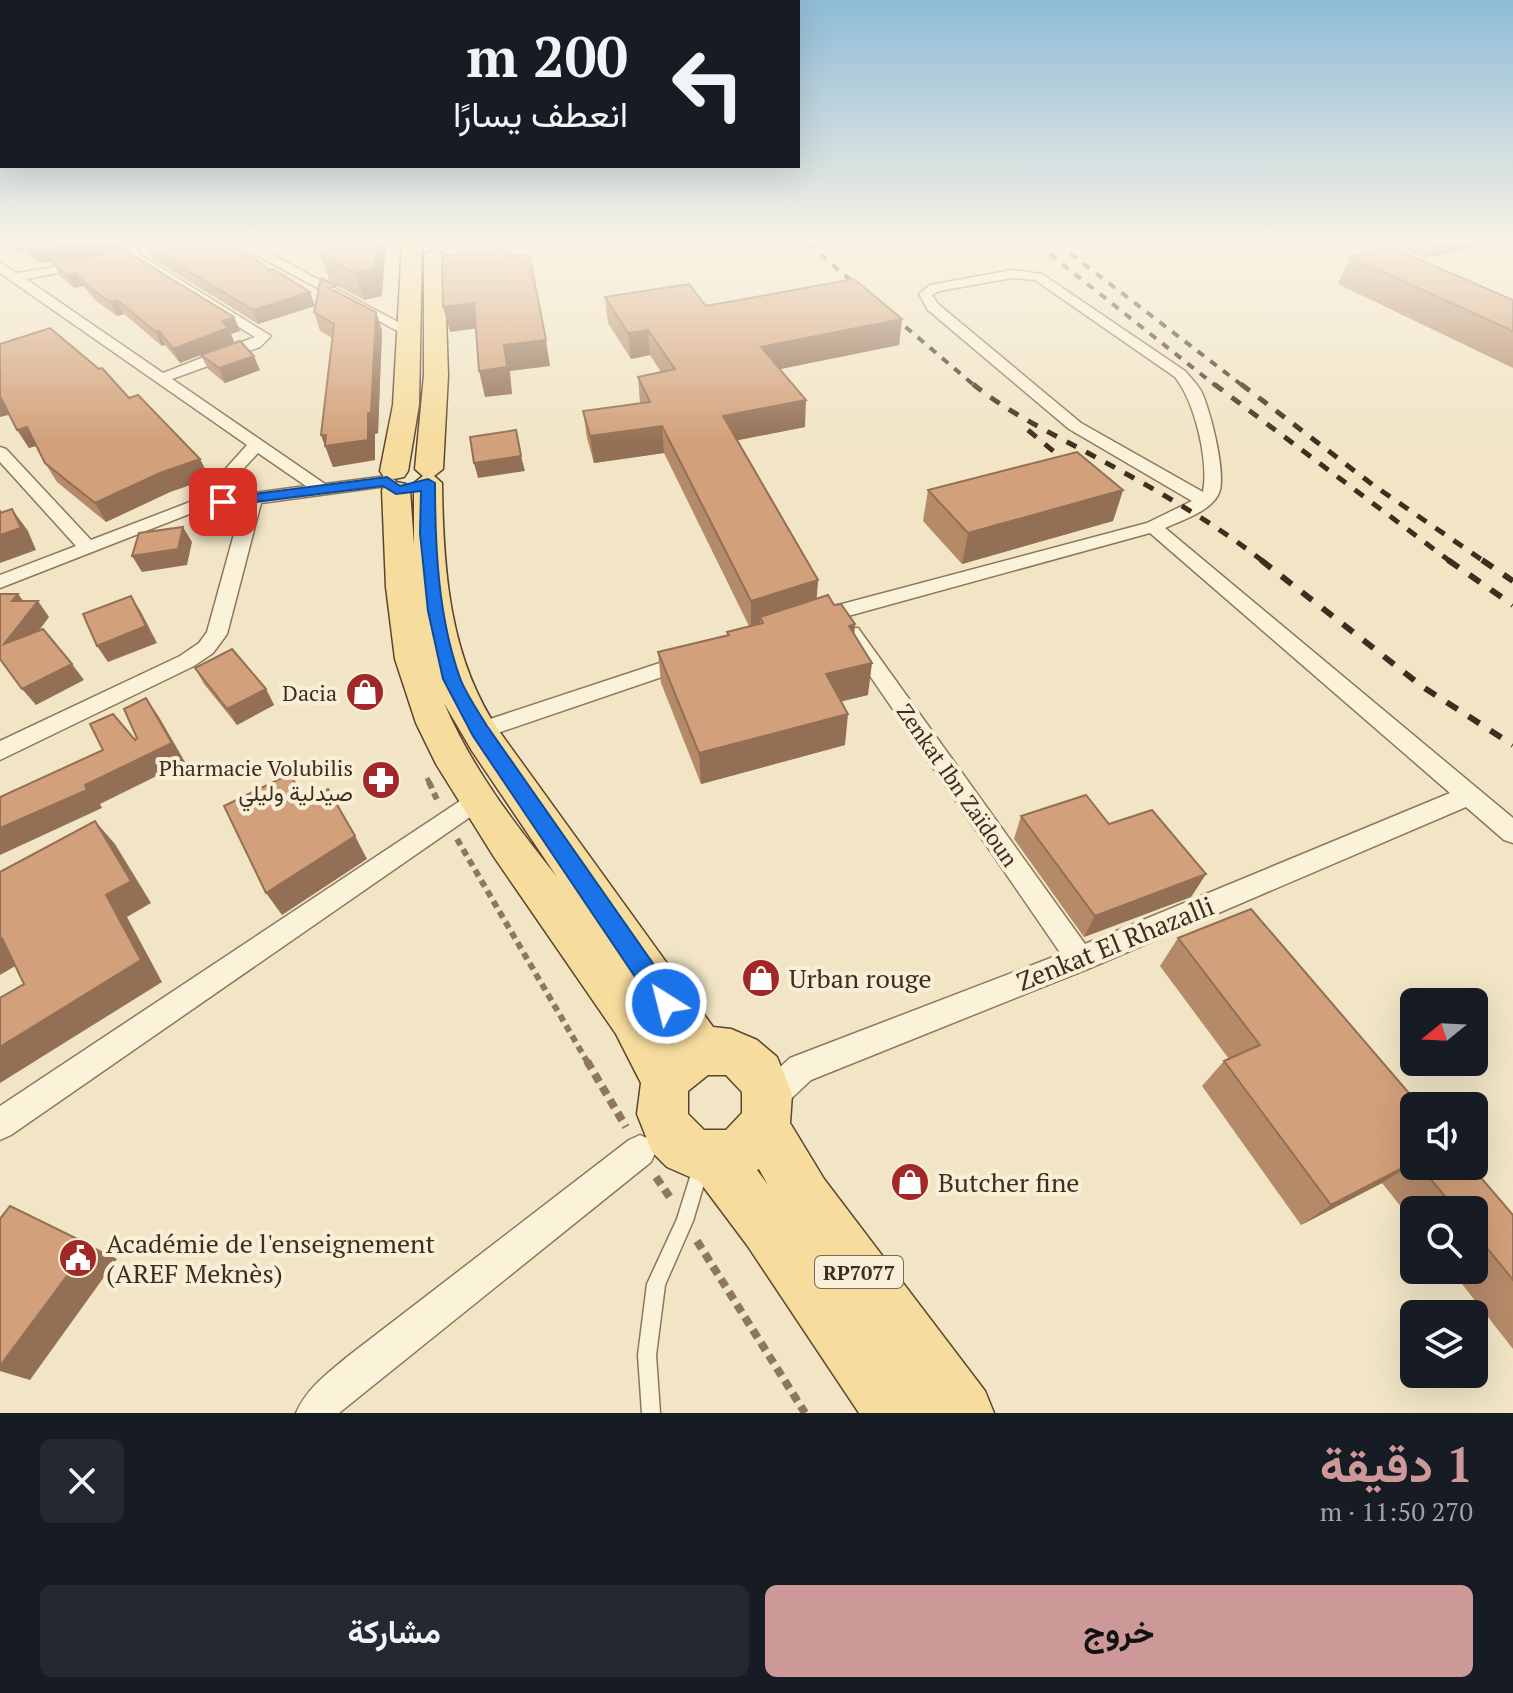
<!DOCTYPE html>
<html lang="ar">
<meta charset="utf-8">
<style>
:root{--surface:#171b24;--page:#242831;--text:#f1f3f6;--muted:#9ea1a6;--accent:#cd9898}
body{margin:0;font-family:"PT Serif",Vazirmatn,serif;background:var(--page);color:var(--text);direction:rtl;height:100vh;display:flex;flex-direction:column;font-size:30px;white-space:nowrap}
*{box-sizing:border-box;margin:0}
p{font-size:26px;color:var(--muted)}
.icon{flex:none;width:44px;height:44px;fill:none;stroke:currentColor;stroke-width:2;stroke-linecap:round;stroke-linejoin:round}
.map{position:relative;height:1413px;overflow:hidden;direction:ltr}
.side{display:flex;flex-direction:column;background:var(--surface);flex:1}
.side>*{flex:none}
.hud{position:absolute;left:0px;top:0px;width:800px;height:168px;box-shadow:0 8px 32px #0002;direction:rtl;background:#171b24;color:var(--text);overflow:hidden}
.needle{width:52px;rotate:252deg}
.fabs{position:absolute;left:1400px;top:988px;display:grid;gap:16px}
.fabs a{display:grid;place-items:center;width:88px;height:88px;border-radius:12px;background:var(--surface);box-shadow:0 8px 32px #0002;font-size:40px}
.pin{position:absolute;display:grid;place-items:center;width:68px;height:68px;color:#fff;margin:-34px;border-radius:16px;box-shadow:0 4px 12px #0006}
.me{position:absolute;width:88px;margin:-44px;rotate:324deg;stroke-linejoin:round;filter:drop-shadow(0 0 6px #0008)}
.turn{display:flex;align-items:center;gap:28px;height:168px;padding:0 40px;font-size:36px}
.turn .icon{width:104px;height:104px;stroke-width:2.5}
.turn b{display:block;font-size:56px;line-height:68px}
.round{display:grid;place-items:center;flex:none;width:84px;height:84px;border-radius:12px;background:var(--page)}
.headline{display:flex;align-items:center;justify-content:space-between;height:136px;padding:0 40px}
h1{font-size:48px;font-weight:700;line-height:60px;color:var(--accent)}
.cta{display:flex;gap:16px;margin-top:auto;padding:16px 40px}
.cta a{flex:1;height:92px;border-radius:12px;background:var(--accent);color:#111;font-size:32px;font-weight:700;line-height:92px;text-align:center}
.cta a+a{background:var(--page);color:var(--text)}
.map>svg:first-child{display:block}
</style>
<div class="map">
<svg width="1513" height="1413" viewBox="0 0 1513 1413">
<rect width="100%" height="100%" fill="#f1e5c6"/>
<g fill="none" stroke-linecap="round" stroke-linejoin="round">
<g stroke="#8e775a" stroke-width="3">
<path id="lane" d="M701 1159 707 1161 709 1167 693 1221 665 1285 656 1355 660 1413H642L638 1355 647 1284 677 1219 695 1161Z"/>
</g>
<g stroke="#8e775a" stroke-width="3">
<path id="street" d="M124 244H136L139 254 271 336 260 347 172 379 325 484 387 476 396 481 387 486 261 503 227 634 213 653 194 666 0 760V741L180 656 199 643 207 632 242 505 197 511 0 588V575L76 546 0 462V447L6 449 91 540 190 502 212 484 247 445 0 273V263L17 273 91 261V267L26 279 163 373 255 337 129 259ZM258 453 306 486 216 498Z
M236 244H252L415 331 403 334Z
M1012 270 1042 274 1185 371C1190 377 1197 384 1201 391 1210 408 1228 479 1218 495 1209 512 1182 520 1165 528L1513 818V843L1504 840 1466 807 1090 968 811 1080 779 1110 768 1114 757 1110 753 1099 757 1088 790 1058 1061 954 844 638 841 633 844 628H858L1085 944 1450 793 1150 533 819 624 812 622 809 617 812 612 1147 523 1192 501 1069 429 928 310 919 294 930 285ZM1012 278 1035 280 1175 377C1195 402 1209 461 1203 492L1081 423 938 304 932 295 939 291Z
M687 654 694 656 698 661 694 666 480 739 472 737 469 731 472 725Z
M478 789 486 792 490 799 486 806 11 1135 0 1140V1106Z
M640 1135 651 1140 656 1151 651 1162 339 1413H296C307 1388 327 1374 347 1357L629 1140Z"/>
</g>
<g stroke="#5c452e" stroke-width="3">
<path id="primary" d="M402 244H422L419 405 408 471 404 477 394 479 384 477 380 471 393 405Z
M434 249 444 255 448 375 443 469 434 476 442 483C443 569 449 658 499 731L713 1027 731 1029 757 1040 777 1057 792 1094 790 1123 824 1179 985 1391 994 1413H859L747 1245 699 1181 667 1167 652 1152 637 1114 641 1083 616 1034 494 857 436 764 416 723 395 659 386 587 382 490 386 484 396 482 406 484 410 490 414 545V483L423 476 415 469 424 375V255ZM444 703 472 751 557 877C514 823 471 767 444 703ZM708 1075H726L742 1092V1113L726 1130H704L688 1114V1091ZM759 1169 768 1185 757 1170Z"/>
</g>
<path stroke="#8e775a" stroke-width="5" stroke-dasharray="6 4" stroke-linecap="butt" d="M427 778 430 784"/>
<path stroke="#8e775a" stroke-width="6" stroke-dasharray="7 5" stroke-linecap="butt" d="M429 782 438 802
M457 839 588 1063"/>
<path stroke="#8e775a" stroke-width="8" stroke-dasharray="9 6" stroke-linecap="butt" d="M587 1061 626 1127
M656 1177 671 1199
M697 1241 805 1413"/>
<use href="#lane" fill="#fbf2da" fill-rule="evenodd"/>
<use href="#street" fill="#fbf2da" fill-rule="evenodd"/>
<use href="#primary" fill="#f6dc9d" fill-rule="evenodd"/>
<path stroke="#3e2e1f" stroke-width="4" stroke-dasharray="8 8" stroke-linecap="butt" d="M808 244 975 386
M1037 244 1216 386
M1058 244 1243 386"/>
<path stroke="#3e2e1f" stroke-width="5" stroke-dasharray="11 11" stroke-linecap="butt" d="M973 384C1007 412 1049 432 1088 453 1149 486 1209 519 1264 562
M1214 384 1451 562
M1241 384 1373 485 1485 562
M1028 430 1077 471"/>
<path stroke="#3e2e1f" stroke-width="6" stroke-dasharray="13 13" stroke-linecap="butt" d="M1261 560 1423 687 1513 745
M1448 560 1513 605
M1482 560 1513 581"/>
</g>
<path fill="#b58a69" d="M11 244H124L123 250 234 317 240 331 231 334 234 342 209 352 260 370 225 383 208 369 201 355 180 363 165 345 162 346 124 314 117 316 96 301 83 286 74 288 60 276 53 263 92 256 39 263 25 252 21 254Z
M138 244 247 257 310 292 315 306 258 324 153 259 147 247 140 249Z
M324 244 382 296 364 300 330 282 321 256Z
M1395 244H1490L1426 258Z
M1350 257 1513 300V368L1338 284Z
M338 293 376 312 382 331 378 433 375 434V460L333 467 321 435 332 338 320 331 314 312Z
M605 297 902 319 899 345 780 369 805 427 737 440 818 580 816 598 834 605 855 624 854 635 868 695 841 701 845 745 701 784 661 683 658 652 727 635V632L749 626 664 453 594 463 587 438 583 411 640 403 638 377 661 372 650 355 631 359 608 323Z
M0 344 129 398 210 478 170 492 106 522 57 482 45 463 36 446 29 448 9 414Z
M928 490H1123L1113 521 962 564 923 521Z
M195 668 266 689 274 705 237 725 204 684Z
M1021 816 1109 824 1206 874 1191 897 1084 937 1014 839Z
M1178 938 1414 1106V1166H1471L1513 1215V1349L1451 1270H1474V1210H1414V1223L1382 1183 1301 1225 1202 1086 1224 1061 1229 1059 1160 966Z"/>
<path fill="#937055" d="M16 244H20L25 252 21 254Z
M73 244H124L122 252 39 263 32 250Z
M138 244H162L140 249Z
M377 244H386L382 296 364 300 355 273Z
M1433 244H1490L1426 258Z
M76 273 83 286 74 288 67 275Z
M310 292 315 306 258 324 253 310Z
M117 300 124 314 117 316 110 302Z
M474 303 480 328 450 332 443 307Z
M376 312 382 331 378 433 375 434V460L333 467 321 435H326L368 413Z
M234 317 240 331 231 334 234 342 180 363 173 349 222 321Z
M902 319 899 345 761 373V347Z
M648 330 650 355 631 359 628 333Z
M159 331 165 345 162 346 156 332Z
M546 340 550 366 510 371 512 394 485 397 479 371 504 345Z
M254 356 260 370 225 383 219 368Z
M0 396 12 414 0 417Z
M806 400 805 427 724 443 723 416Z
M662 426 664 453 594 463 590 436Z
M27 427 38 445 29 448 17 430Z
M521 456 525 471 478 478 474 463Z
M200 459 210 478 170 492 106 522 95 503 160 473Z
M1123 490 1113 521 962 564 968 533Z
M0 509 11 532 12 509 28 531 36 550 0 563Z
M183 527 192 542 187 565 142 572 132 556Z
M818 580 816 608 760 617V627L751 630V601Z
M18 594 30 610 12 601Z
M131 596 141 612 157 643 108 662 97 646Z
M38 601 49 617 17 660 4 644Z
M855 624 852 656 849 626Z
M872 663 868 695 823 706 826 674Z
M72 664 84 680 36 705 22 689Z
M266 689 274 705 237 725 227 709Z
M146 698 159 717 185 762 100 804 102 808 0 855V828L85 785 172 743Z
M848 714 845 745 701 784 699 753Z
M95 821 115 844 151 903 127 917 162 982 0 1083V1047L106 895Z
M355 836 367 859 282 915 266 893Z
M1206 874 1191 897 1084 937 1095 916Z
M2 938 27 959 0 975V939Z
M1414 1162 1382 1183 1301 1225 1331 1205Z
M90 1245 117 1259 30 1380 0 1371V1366Z"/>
<path fill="#d2a07a" stroke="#937055" stroke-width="2" d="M25 244H73L32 250Z
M154 244H229L247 257 251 256 269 270 273 269 310 292 253 310 147 246Z
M324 244H377L374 269 355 273 321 256Z
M1391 247 1513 300V331L1350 257Z
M124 250 234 317 222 321 228 328 173 349 159 331 156 332 117 300 110 302 89 287 76 273 67 275 53 263Z
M508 250 510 256 529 254 546 340 504 345 507 367 479 371 474 303 443 307 442 256Z
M321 278 336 286 329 288 376 312 371 413H368V440L325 446 326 435H321L334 324 314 312Z
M854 279 902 319 761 347 806 400 723 416 818 580 751 601 662 426 590 436 583 411 650 402 638 377 675 369 648 330 628 333 605 297 689 284 706 306Z
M50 328 99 369 102 368 129 398 138 395 200 459 160 473 95 503 45 463 27 427 17 430 0 396V344Z
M240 341 254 356 219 368 201 355Z
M516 430 521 456 474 463 470 437Z
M1077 452 1123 490 968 533 928 490Z
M12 509 21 528 0 535V513Z
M183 527 178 549 132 556 139 533Z
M0 594H18L12 601H38L4 644 43 629 72 664 22 689 0 659Z
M828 595 834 605 841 604 855 624 849 626 872 663 826 674 848 714 699 753 658 652 729 635 727 632 763 623 760 617Z
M131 596 146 626 97 646 83 614Z
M232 649 266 689 227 709 195 668Z
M146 698 172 743 85 785 87 790 0 828V797L103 750 90 724 113 714 135 740 137 738 124 709Z
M290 774 305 801 328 789 355 836 266 893 224 806Z
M1086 795 1109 824 1152 810 1206 874 1095 916 1021 816Z
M95 821 131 881 106 895 141 960 0 1047V998L24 984 2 938 0 939V872Z
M1251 909 1420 1106H1414V1162L1331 1205 1224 1061 1260 1045 1178 938Z
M1420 1166H1471L1513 1215V1280L1474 1232V1210H1456Z
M10 1206 90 1245 0 1366V1219Z"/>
<linearGradient id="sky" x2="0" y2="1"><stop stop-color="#8ebbd7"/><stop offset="0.55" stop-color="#f9f3e5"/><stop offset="1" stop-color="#f9f3e5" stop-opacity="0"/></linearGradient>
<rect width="1513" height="442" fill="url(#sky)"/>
<path fill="#1a73e8" stroke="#114b97" stroke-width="2" d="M387 477 400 486 428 479 435 483C435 547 438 617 460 678 466 694 478 711 487 726L675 995 678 1003 675 1011 666 1014 658 1011 473 736 443 679 428 611 420 533 421 491 396 494 383 486 223 506 216 502 223 498Z"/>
<defs>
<g id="shop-disc" transform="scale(2)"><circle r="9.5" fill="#a12826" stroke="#f8efd6"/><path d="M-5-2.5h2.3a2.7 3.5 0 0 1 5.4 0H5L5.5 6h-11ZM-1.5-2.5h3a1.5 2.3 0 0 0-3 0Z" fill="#fff"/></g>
<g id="pharmacy-disc" transform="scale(2)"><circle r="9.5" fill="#a12826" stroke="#f8efd6"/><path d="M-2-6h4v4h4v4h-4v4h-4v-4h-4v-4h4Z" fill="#fff"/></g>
<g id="civic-disc" transform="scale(2)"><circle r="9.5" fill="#a12826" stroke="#f8efd6"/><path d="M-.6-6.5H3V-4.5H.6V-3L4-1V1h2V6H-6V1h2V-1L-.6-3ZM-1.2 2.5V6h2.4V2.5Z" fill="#fff"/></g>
</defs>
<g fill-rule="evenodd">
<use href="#shop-disc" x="365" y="692"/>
<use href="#pharmacy-disc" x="381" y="780"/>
<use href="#shop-disc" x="761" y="978"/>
<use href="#shop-disc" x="910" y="1182"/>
<use href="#civic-disc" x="78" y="1258"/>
</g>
<g text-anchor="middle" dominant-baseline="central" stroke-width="8" stroke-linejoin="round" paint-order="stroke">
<rect fill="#f8efd6" stroke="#766856" stroke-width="2" x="815" y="1256" width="88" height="32" rx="6"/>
<g font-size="20" font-weight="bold" fill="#3e2e1f">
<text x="859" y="1272">RP7077</text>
</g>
<g font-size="22" fill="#3e2e1f" stroke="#f8efd6" text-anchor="end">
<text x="337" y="692">Dacia</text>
<text x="353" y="767">Pharmacie Volubilis<tspan x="353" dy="25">صيدلية وليلي</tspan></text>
</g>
<g font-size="22" fill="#3e2e1f" stroke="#f8efd6">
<text transform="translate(958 785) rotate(55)">Zenkat Ibn Zaïdoun</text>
</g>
<g font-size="26" fill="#3e2e1f" stroke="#f8efd6">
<text transform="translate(1115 943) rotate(-22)">Zenkat El Rhazalli</text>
</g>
<g font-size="26" fill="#3e2e1f" stroke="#f8efd6" text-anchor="start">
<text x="789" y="978">Urban rouge</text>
<text x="938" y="1182">Butcher fine</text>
<text x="106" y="1243">Académie de l'enseignement<tspan x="106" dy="30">(AREF Meknès)</tspan></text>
</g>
</g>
</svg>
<div class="fabs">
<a><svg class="needle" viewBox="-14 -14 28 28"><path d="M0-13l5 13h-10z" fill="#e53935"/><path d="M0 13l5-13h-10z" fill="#9ea1a6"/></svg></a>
<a><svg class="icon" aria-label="sound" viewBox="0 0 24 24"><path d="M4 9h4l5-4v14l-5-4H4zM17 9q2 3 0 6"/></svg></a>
<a><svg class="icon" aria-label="search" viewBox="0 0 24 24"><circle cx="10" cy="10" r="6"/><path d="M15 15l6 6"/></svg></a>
<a><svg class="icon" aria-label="layers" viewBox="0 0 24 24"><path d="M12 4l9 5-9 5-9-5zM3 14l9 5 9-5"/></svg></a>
</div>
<div class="pin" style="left:223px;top:502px;background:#d93025"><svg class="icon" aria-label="arrive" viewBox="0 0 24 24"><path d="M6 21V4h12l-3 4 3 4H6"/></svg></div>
<svg class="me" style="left:666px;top:1003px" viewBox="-20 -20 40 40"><circle r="17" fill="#1a73e8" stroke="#fff" stroke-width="3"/><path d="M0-11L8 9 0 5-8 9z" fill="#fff"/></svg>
<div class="hud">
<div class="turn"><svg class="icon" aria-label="left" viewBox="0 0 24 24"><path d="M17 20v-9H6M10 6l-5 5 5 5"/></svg><div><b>200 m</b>انعطف يسارًا</div></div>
</div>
</div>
<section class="side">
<div class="headline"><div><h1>1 دقيقة</h1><p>270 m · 11:50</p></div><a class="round"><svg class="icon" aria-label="close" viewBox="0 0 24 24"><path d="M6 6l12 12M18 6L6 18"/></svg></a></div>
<div class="cta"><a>خروج</a><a>مشاركة</a></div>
</section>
